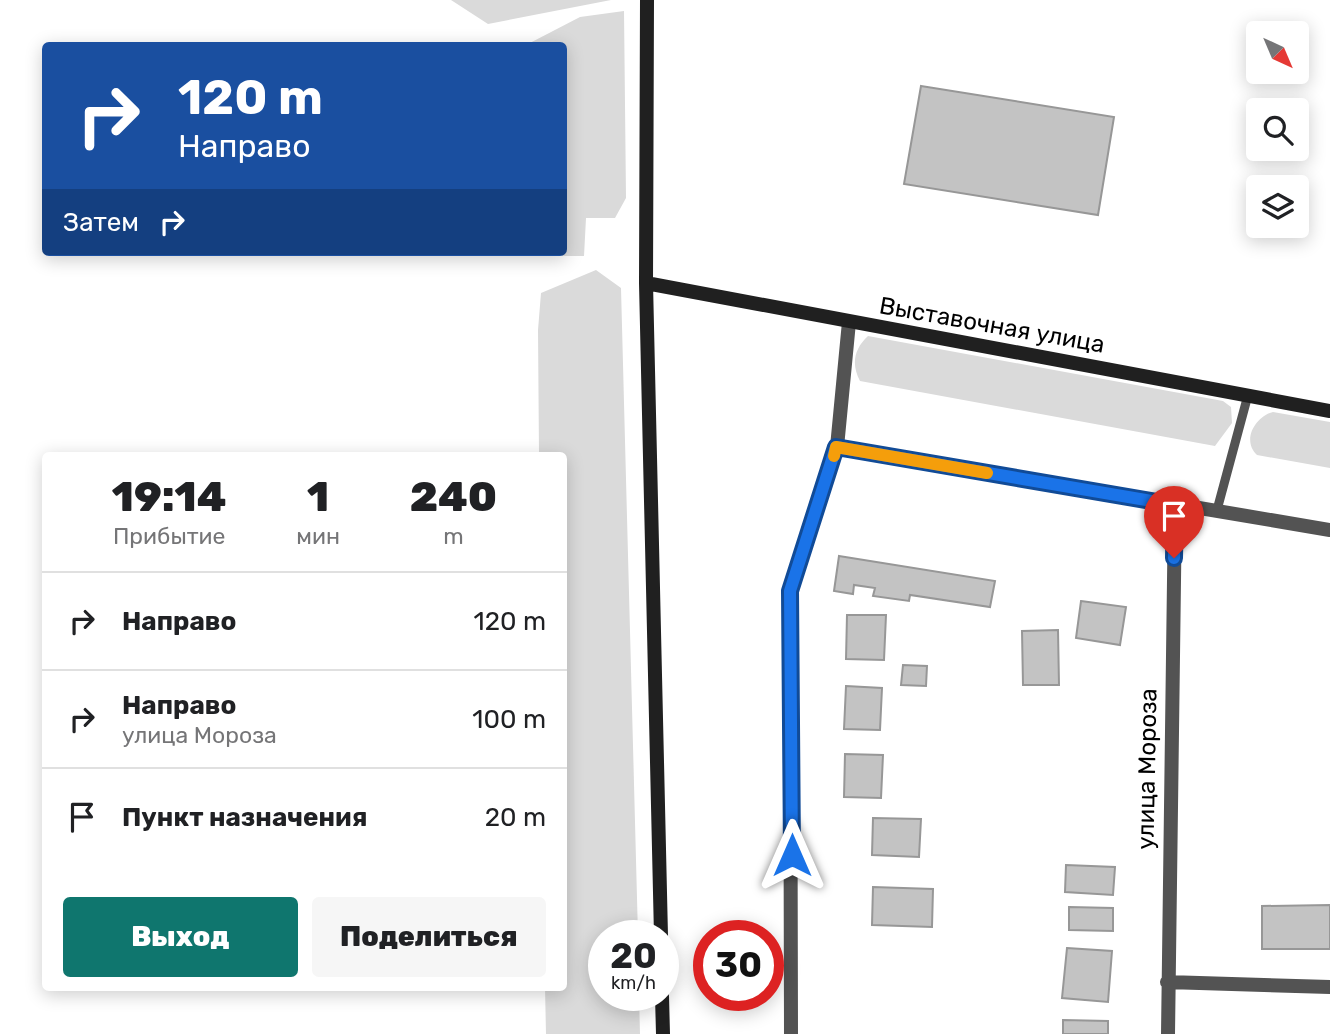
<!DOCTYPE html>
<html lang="ru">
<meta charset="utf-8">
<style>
:root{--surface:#fff;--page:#f6f6f6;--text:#202124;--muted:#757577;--line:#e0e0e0;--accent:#0f766e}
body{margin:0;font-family:Rubik,sans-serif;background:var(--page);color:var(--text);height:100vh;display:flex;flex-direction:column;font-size:26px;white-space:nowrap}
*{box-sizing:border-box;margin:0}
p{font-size:23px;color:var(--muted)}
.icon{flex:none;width:38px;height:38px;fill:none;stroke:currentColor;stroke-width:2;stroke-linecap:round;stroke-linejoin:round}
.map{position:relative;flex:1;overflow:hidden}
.panel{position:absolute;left:42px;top:452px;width:525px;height:539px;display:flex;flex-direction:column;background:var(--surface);border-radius:7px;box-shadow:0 4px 18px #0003}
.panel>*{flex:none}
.guide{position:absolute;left:42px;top:42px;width:525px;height:214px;border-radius:7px;box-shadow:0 4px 18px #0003;background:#1a4fa0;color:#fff;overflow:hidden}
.needle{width:46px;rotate:136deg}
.fabs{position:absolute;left:1246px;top:21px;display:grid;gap:14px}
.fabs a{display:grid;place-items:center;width:63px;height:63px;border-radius:7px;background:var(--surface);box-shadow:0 4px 18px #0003;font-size:35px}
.speed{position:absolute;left:588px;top:920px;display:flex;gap:14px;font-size:35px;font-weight:700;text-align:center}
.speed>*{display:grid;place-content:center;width:91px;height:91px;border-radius:50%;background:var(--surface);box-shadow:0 4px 18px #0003;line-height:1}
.speed small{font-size:18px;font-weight:400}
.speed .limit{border:10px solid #d22;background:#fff;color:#111}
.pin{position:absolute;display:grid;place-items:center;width:60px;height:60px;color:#fff;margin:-72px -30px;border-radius:50% 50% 50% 0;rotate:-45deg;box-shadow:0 0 7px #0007}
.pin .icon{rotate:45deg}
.me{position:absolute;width:77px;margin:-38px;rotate:0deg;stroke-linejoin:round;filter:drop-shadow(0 0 5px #0008)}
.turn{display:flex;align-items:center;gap:24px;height:147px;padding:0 21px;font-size:32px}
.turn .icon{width:91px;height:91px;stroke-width:2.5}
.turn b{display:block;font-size:49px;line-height:60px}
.then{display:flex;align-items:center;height:66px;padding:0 21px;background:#0003;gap:14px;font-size:26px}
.eta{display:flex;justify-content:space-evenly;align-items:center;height:119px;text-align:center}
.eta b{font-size:42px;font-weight:800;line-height:49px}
.button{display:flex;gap:14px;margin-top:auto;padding:14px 21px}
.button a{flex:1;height:80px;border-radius:7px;background:var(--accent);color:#fff;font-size:28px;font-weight:800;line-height:80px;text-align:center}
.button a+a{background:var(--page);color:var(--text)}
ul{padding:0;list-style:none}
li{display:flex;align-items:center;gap:21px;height:98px;padding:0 21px;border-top:2px solid var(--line)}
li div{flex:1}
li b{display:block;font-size:26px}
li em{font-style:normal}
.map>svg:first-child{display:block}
</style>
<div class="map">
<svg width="1330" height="1034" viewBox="0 0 1330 1034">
<rect width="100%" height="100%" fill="#fff"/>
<path fill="#dadada" d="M451 0H611L488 24Z
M624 11 626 198 615 218H586L584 256H542L540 252H564V46L526 45 580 17Z
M596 270 621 288 638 936H604V996H639L640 1034H546L545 987H564V455H539L538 330 541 293Z
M868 336 1223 401 1231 407 1232 423 1215 446 860 381C851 364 854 349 868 336Z
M1273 412 1330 422V468L1257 455C1241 440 1256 416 1273 412Z"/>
<path fill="#c3c3c3" stroke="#979797" stroke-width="2" d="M921 86 1114 117 1098 215 904 184Z
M839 556 995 581 990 607 910 595 909 601 873 596 875 588 854 585 853 594 834 591Z
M1081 601 1126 607 1120 645 1076 638Z
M847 615H886L884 660 846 659Z
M1058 630 1059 685H1023L1022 631Z
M903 665 927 666 926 686 901 685Z
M846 686 882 688 880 730 844 729Z
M845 754 883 755 881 798 844 797Z
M873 818 921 819 919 857 872 855Z
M1066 865 1115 867 1113 895 1065 892Z
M873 887 933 889 932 927 872 925Z
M1330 905V949H1262V906Z
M1069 907 1113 908V931L1069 930Z
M1067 948 1112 951 1108 1002 1062 998Z
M1063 1020 1108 1021V1034H1063Z"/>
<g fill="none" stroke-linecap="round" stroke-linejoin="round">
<path stroke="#535353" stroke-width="9" d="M1217 510 1248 395"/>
<path stroke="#535353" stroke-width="14" d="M849 322 837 447 1330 530
M1167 982 1330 987
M791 1034 790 591 837 447
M1168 1034 1175 505"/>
<path stroke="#202020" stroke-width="14" d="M647 0 646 283 661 936
M646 283 1330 411
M662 996 663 1034"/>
</g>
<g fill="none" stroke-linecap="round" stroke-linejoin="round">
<g stroke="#114b97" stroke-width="18">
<path id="route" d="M792 855 790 591 836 447 1175 505 1174 558"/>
</g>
<use href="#route" stroke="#1a73e8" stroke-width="12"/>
<path stroke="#f59e0b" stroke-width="12" d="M834 456 836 447 987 473"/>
</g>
<g text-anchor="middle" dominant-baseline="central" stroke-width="5" stroke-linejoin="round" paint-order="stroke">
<g font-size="24" fill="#000" stroke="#fff">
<text transform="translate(992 325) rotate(10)">Выставочная улица</text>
<text transform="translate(1147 769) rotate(-89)">улица Мороза</text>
</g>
</g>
</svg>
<div class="fabs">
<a><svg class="needle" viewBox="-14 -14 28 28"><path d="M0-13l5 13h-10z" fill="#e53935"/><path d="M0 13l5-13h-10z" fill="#757577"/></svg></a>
<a><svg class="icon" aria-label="search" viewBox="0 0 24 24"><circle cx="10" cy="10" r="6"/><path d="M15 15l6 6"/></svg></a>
<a><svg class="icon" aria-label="layers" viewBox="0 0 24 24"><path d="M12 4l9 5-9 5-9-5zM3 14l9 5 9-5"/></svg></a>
</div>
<div class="speed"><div>20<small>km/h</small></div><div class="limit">30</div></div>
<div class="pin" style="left:1174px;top:558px;background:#d93025"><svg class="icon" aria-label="arrive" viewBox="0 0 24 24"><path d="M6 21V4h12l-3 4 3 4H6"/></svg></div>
<svg class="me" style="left:792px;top:855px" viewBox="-20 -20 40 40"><path d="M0-17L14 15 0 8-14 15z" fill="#1a73e8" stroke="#fff" stroke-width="4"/></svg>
<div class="guide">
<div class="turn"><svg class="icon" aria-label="right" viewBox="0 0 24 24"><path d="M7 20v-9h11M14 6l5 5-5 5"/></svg><div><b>120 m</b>Направо</div></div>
<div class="then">Затем<svg class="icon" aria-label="right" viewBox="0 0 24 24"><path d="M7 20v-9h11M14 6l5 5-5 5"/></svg></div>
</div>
<section class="panel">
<div class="eta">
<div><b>19:14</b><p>Прибытие</p></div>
<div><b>1</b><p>мин</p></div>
<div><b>240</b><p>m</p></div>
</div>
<ul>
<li><svg class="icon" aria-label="right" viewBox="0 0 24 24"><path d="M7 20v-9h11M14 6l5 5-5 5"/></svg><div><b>Направо</b></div><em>120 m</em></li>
<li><svg class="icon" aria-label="right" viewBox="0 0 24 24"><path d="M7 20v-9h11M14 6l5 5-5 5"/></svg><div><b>Направо</b><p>улица Мороза</p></div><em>100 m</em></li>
<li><svg class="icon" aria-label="arrive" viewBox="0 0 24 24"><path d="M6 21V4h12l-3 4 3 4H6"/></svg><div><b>Пункт назначения</b></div><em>20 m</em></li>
</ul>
<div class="button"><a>Выход</a><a>Поделиться</a></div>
</section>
</div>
